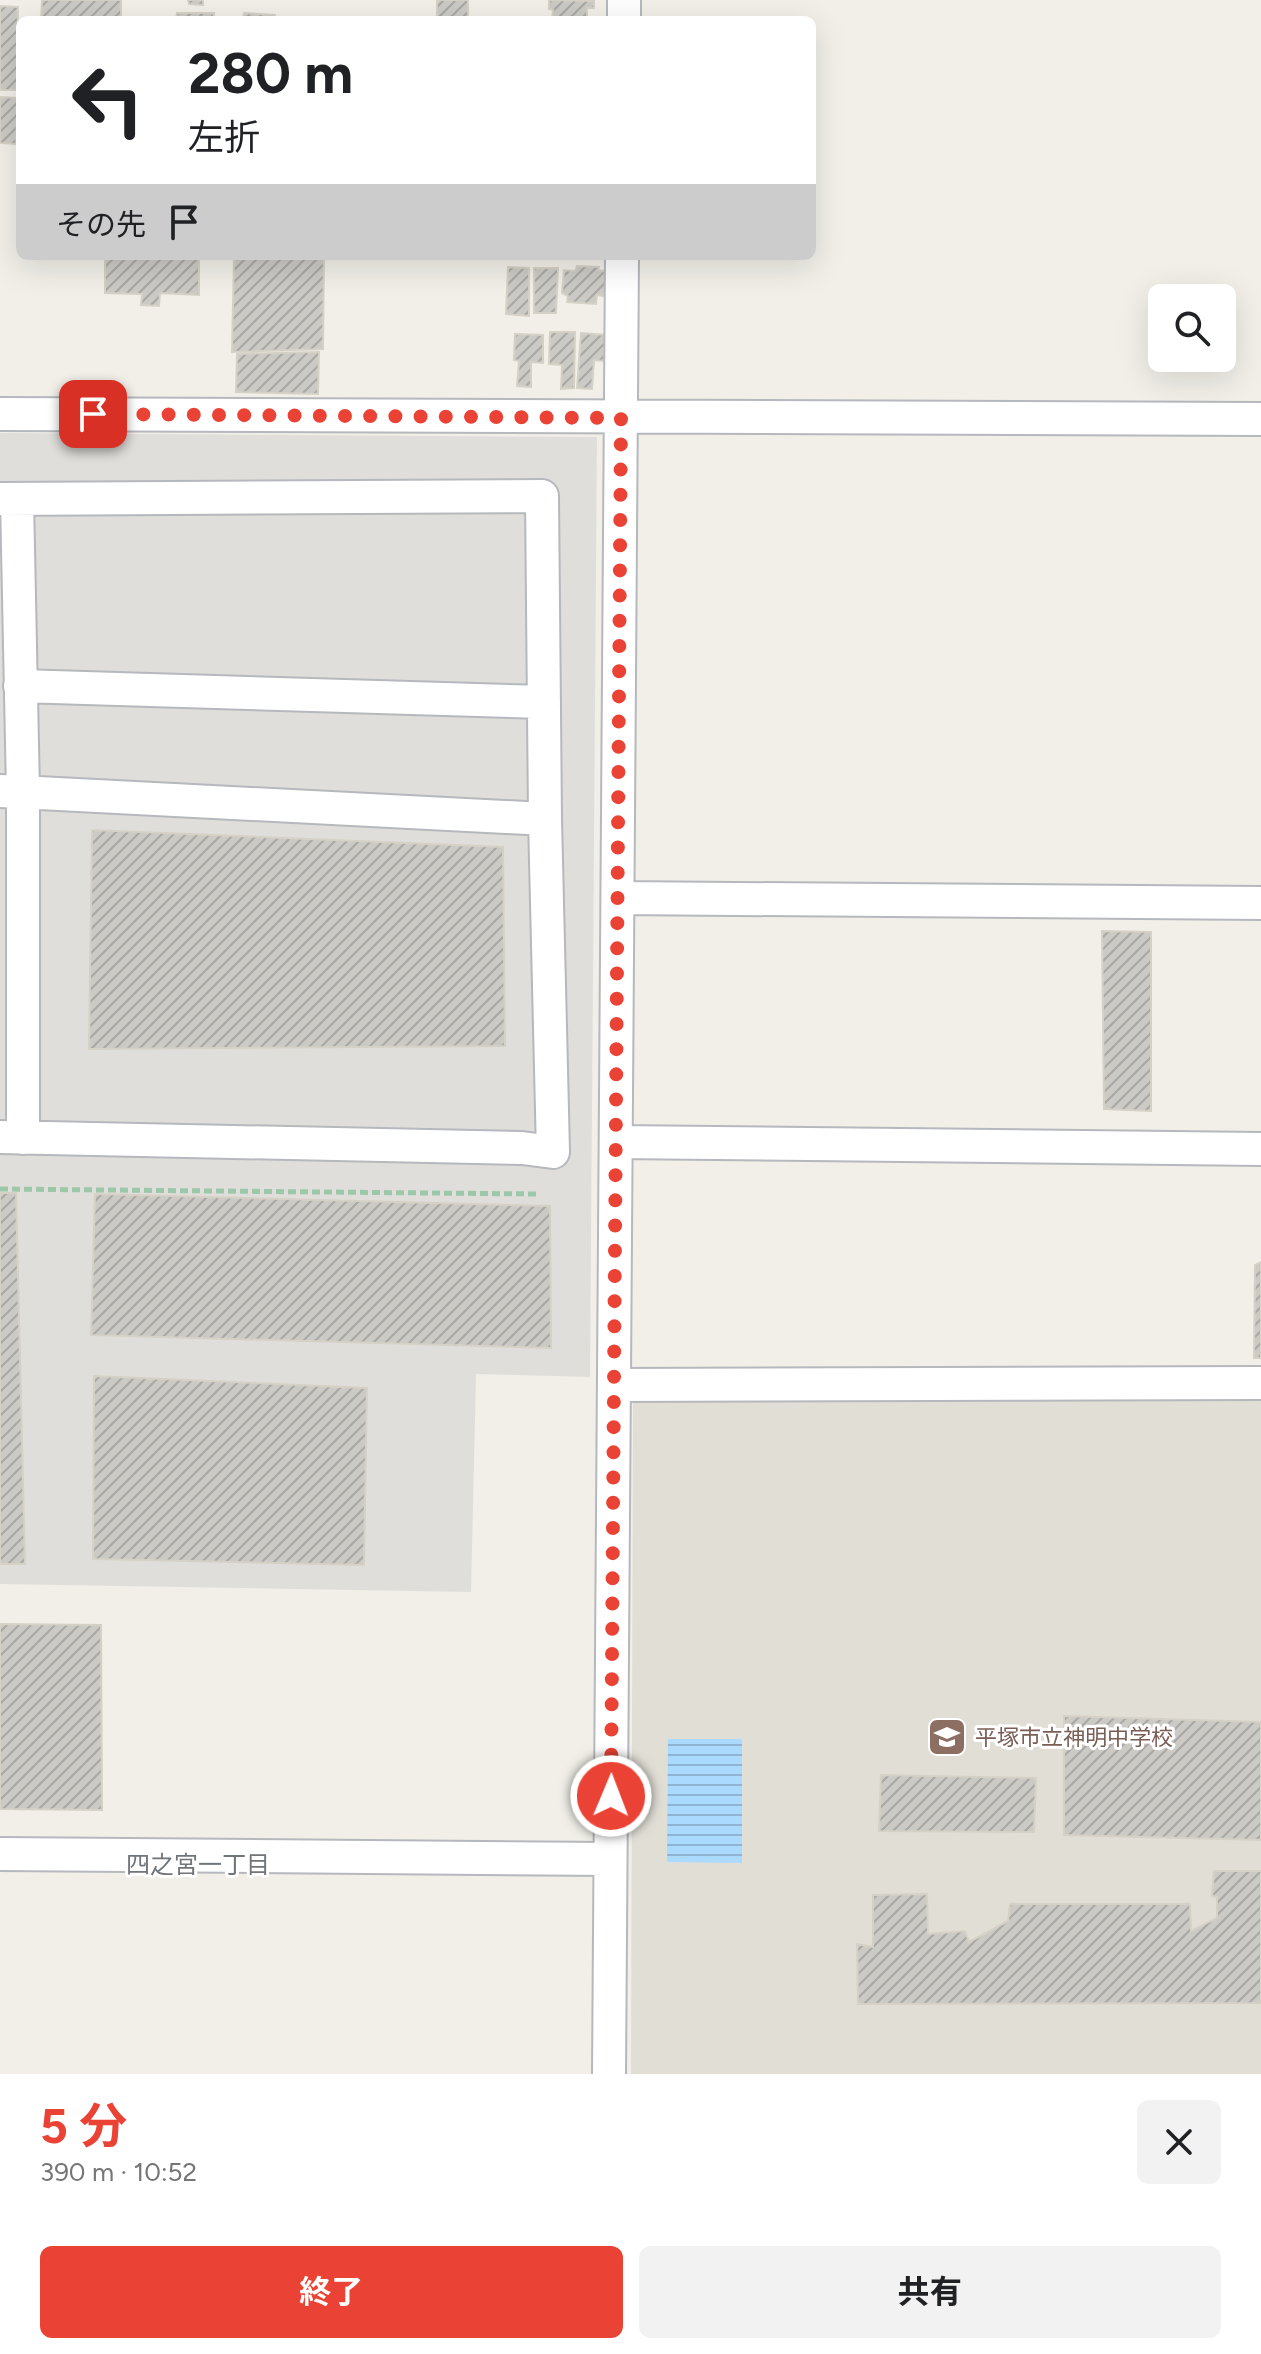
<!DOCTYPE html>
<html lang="ja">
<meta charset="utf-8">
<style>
:root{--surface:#fff;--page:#f2f2f2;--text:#202124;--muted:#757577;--accent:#ea4335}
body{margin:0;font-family:Figtree,"Noto Sans JP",sans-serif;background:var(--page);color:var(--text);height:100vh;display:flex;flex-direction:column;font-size:30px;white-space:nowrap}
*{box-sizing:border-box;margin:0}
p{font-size:26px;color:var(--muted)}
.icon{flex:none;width:44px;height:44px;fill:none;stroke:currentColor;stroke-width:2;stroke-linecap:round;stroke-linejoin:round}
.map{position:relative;height:2074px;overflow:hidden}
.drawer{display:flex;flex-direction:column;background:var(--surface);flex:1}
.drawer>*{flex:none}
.hud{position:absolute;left:16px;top:16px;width:800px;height:244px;border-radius:12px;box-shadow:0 8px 32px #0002;background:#fff;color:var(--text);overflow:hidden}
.tools{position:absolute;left:1148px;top:284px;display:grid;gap:16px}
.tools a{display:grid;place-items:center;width:88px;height:88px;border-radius:12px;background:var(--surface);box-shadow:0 8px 32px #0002;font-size:40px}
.pin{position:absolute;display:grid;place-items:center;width:68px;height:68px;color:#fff;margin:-34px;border-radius:16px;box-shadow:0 4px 12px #0006}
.me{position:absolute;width:88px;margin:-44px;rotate:1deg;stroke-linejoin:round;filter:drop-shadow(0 0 6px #0008)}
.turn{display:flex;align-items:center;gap:28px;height:168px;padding:0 40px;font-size:36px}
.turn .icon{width:104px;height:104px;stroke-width:2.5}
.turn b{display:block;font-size:56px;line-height:68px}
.then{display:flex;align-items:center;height:76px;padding:0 40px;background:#0003;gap:16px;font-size:30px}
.round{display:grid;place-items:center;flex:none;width:84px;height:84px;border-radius:12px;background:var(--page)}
.headline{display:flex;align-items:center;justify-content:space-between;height:136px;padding:0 40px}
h1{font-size:48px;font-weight:700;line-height:60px;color:var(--accent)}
.primary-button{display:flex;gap:16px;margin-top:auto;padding:16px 40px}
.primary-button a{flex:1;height:92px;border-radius:12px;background:var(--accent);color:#fff;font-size:32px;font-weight:700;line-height:92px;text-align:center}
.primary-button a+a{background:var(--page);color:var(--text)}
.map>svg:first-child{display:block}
</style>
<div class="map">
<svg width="1261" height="2074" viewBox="0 0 1261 2074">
<defs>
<pattern id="water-rules" width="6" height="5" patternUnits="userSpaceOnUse" patternTransform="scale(2)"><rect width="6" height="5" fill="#aadaff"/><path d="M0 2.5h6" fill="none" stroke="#8eb4d2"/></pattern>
<pattern id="building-hatch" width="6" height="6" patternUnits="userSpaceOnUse" patternTransform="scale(2)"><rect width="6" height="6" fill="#cccac5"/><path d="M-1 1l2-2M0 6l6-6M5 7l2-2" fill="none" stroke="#a9a8a4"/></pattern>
</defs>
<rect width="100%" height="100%" fill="#f1efe8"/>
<path fill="#e0deda" d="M0 433 597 437 590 1377 476 1374 471 1592 0 1584Z"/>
<path fill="#e1ded6" d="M1261 1399V2074H631L633 1401Z"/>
<path fill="url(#water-rules)" d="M668 1739H742V1863L667 1862Z"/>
<path fill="url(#building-hatch)" stroke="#d6d1c6" stroke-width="2" d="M42 0H121V20H41Z
M188 0H203V5L189 4Z
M437 0H468V20H437Z
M549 0 594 1V8H587V20H552L553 10 549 9Z
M0 6 18 7 17 90H0Z
M177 13H214L213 20H173H176Z
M244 13 275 15V20H243Z
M0 97 18 98 16 144 0 143Z
M105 256H199V295L160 293 159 306 141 305 142 294 105 293Z
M234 256H324L323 349 232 352Z
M577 266 599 267 598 270 606 271 604 296 597 295 596 304 567 302 568 296 562 293 564 270 575 271Z
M508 267 529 268V316L506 314Z
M534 268H558L556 313H534Z
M550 332H575L574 388 561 389 562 365 549 364Z
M581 333 607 335 604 361 594 360 592 389 577 388Z
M515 334 543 335V363L531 362V387L517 386 519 361 514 360Z
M319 352 318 394 236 392 237 354Z
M92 830 503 847 505 1046 89 1049Z
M1102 931 1151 932V1111L1104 1109Z
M0 1193H16L25 1564H0Z
M95 1194 550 1206 551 1348 91 1335Z
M1261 1262V1358H1254L1255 1265Z
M94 1376 367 1388 364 1565 93 1559Z
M0 1624 101 1625 102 1810 0 1809Z
M1064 1716 1261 1722V1840L1064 1835Z
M881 1775 1036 1778 1034 1832 879 1831Z
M1214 1871H1261V2003L858 2004 857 1944 873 1947V1895L927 1894 928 1934 965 1931 969 1942 1008 1921 1010 1904H1190L1191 1931 1217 1918V1897L1212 1896Z"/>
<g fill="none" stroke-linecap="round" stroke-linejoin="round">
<g stroke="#b5b8bc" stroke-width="36">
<path id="minor" d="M624 20V0
M0 414 1261 419
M0 499 542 496 545 819 0 791
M17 499 23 792V1138
M20 686 544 702
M618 898 1261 903
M0 1137 522 1148 553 1152 545 819
M616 1142 1261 1149
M614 1385 1261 1383
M0 1854 610 1859
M609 2074 622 256"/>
</g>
<path stroke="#9cc7a9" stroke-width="5" stroke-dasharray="8 4" stroke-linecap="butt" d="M0 1189 538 1194"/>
<use href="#minor" stroke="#fff" stroke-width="32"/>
</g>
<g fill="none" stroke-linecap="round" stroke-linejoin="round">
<path stroke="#ea4335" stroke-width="14" stroke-dasharray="0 25.2" d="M93 414 621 418 611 1796"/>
</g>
<defs>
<g id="school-square" transform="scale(2)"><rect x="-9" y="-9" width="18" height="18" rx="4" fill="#8d6e63" stroke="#fff"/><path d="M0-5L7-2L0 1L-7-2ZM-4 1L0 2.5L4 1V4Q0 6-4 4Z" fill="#fff"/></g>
</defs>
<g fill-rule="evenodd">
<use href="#school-square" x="947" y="1737"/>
</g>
<g text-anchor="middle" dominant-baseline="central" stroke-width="6" stroke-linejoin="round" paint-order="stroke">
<g font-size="22" fill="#785e54" stroke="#fff" text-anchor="start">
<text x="975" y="1737">平塚市立神明中学校</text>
</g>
<g font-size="24" fill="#70757a" stroke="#fff">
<text x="198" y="1864">四之宮一丁目</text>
</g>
</g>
</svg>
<div class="tools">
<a><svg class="icon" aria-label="search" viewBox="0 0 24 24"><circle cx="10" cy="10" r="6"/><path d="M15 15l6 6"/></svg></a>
</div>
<div class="pin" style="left:93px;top:414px;background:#d93025"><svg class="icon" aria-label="arrive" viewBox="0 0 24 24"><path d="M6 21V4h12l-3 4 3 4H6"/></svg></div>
<svg class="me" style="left:611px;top:1796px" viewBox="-20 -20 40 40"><circle r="17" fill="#ea4335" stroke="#fff" stroke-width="3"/><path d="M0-11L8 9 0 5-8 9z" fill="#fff"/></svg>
<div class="hud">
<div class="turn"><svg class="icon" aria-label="left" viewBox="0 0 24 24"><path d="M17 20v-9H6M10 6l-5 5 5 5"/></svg><div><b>280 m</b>左折</div></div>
<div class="then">その先<svg class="icon" aria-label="arrive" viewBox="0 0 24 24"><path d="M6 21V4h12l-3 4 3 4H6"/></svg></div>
</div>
</div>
<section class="drawer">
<div class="headline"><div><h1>5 分</h1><p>390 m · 10:52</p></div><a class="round"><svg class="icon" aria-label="close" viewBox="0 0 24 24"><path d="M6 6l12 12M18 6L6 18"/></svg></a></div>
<div class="primary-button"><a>終了</a><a>共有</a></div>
</section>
